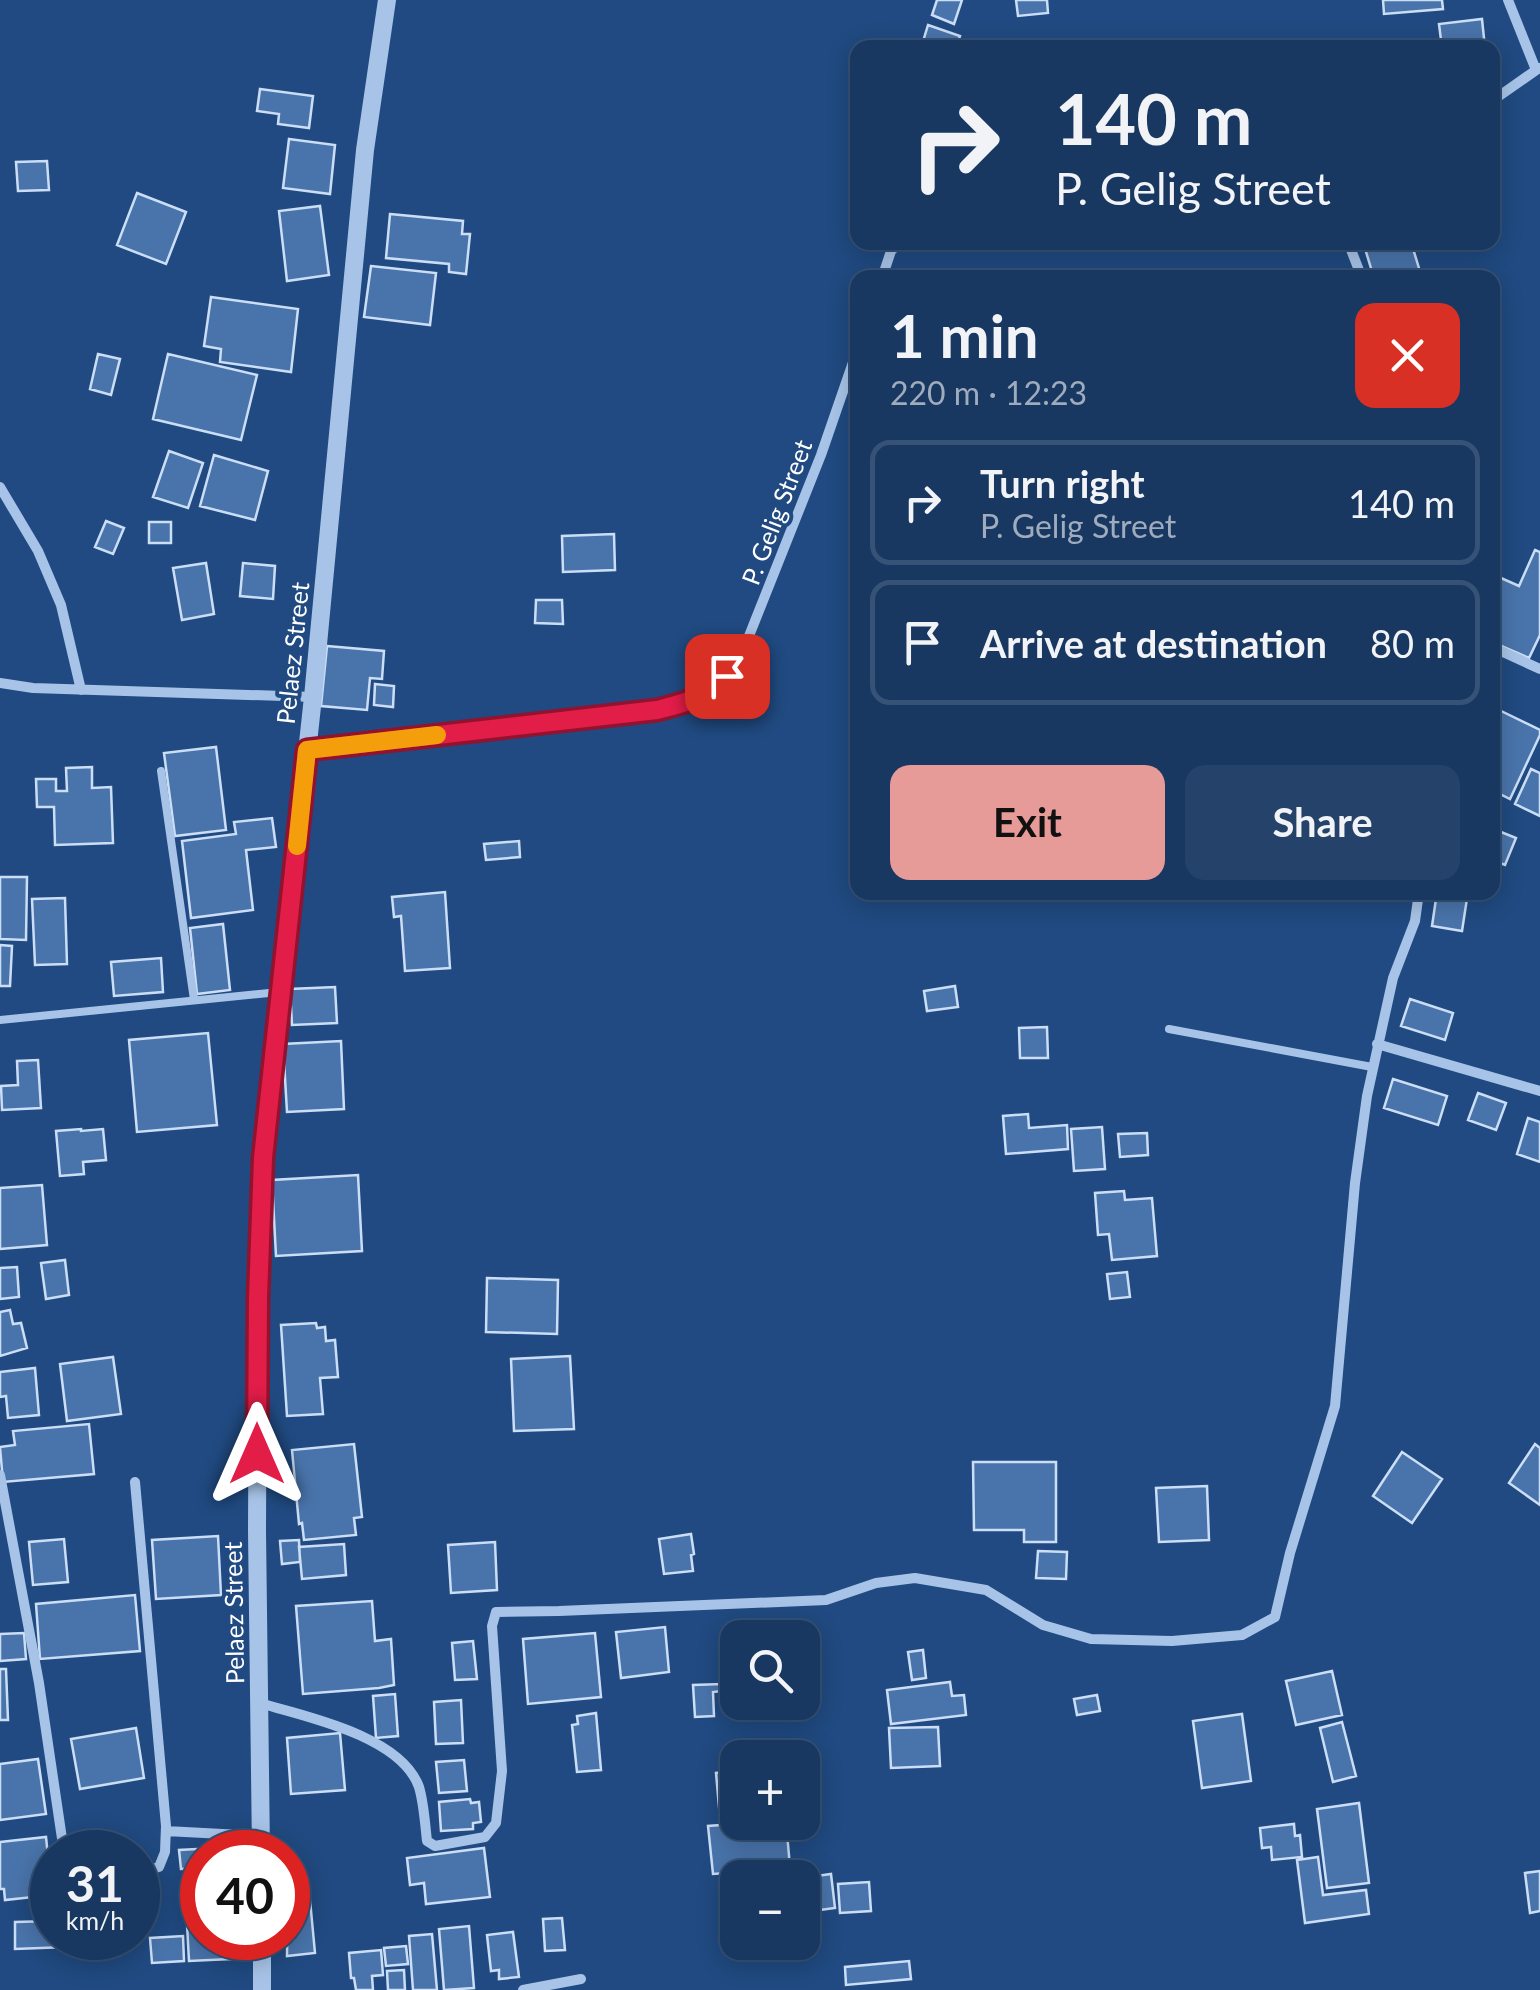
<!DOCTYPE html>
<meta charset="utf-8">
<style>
:root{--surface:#183861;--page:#25436a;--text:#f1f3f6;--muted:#9facbd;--line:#365276;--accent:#e69b98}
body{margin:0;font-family:Lato,sans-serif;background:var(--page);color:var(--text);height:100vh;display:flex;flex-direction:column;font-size:38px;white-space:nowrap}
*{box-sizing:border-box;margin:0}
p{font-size:32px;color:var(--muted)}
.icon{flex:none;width:55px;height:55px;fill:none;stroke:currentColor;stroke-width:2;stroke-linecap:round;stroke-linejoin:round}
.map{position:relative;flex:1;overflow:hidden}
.panel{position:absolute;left:850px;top:270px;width:650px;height:630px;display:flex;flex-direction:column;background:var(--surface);border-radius:20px;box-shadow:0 5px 25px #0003,0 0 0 2px var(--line)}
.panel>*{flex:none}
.banner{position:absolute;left:850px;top:40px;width:650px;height:210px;border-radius:20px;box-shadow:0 5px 25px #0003,0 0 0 2px var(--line);background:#183861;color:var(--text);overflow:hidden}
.controls{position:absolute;left:720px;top:1620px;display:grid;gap:20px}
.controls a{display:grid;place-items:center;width:100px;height:100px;border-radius:20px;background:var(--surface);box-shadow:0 5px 25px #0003,0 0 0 2px var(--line);font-size:50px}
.speed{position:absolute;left:30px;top:1830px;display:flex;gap:20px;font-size:50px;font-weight:700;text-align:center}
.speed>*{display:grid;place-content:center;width:130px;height:130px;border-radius:50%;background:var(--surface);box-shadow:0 5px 25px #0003,0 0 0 2px var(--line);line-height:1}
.speed small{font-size:25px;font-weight:400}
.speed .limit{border:15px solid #d22;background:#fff;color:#111}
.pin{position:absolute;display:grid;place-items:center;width:85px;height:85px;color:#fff;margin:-42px;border-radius:20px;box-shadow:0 5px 15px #0006}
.me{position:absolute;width:110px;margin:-55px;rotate:0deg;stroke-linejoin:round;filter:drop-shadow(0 0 8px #0008)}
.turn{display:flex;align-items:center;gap:35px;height:210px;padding:0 40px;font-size:45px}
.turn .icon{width:130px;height:130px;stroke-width:2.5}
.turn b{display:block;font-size:70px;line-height:85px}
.round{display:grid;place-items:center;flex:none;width:105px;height:105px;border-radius:20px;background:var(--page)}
.headline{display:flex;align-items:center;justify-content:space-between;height:170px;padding:0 40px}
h1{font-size:60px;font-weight:700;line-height:75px}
.primary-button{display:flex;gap:20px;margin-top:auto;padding:20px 40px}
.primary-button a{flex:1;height:115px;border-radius:20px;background:var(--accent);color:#111;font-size:40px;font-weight:700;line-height:115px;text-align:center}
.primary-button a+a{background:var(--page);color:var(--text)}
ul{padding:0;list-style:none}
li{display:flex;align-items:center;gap:30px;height:125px;margin:0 20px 15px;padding:0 20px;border:5px solid var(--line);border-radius:20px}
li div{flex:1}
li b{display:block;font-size:38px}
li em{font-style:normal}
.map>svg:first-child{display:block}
</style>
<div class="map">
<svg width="1540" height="1990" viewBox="0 0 1540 1990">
<rect width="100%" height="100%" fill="#204a81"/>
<path fill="#4974ab" stroke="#cbdef6" stroke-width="2.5" d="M937 0H962L954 24 932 15Z
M1016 0H1047L1048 13 1018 16Z
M1383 0H1442L1443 9 1384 14Z
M1482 19 1485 48H1442L1439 24Z
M928 25 960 36 956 48H921Z
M260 89 313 96 309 128 278 124 279 114 257 111Z
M289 139 335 145 330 194 283 188Z
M47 161 49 190 18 191 16 162Z
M137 193 186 212 166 264 117 245Z
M320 206 329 275 287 281 279 211Z
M390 214 463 221 462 234H470L466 274 449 272V264L386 258Z
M1363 242H1411L1422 278H1374Z
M371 266 436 273 430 325 364 317Z
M211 297 298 309 291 372 220 362 221 349 204 346Z
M98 354 120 359 111 395 90 389Z
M168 354 257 375 241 440 153 419Z
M169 451 203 463 188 508 153 497Z
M214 455 268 471 255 520 200 506Z
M106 521 124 528 113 554 95 547Z
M149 522H171V543H149Z
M614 534 615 570 563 572 562 536Z
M1535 550 1540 552V635L1529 658 1492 642V574L1519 586Z
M206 563 214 614 182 620 173 568Z
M243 563 275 566 273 599 240 596Z
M536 600H562L563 624 535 623Z
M327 646 384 651 382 679 370 678 367 710 321 706Z
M375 684 394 686 393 707 374 705Z
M1495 708 1540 730V735L1510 799 1492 790V713Z
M216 747 226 830 175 836 164 753Z
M92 767V788L111 787 113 843 55 845 54 807H37L36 779H56V791H67L66 768Z
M1531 769 1540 773V816L1515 804Z
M272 818 276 847 246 850 253 910 191 918 182 841 236 834 234 822Z
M1496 830 1516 838 1505 865 1492 860V838Z
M519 841 520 857 486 860 484 844Z
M0 877H27L26 940 0 939Z
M445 892 450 968 405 971 401 916 394 917 392 897Z
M1437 892H1468L1462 931 1432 926Z
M65 898 67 964 35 965 32 899Z
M223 924 230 990 197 994 190 928Z
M0 945 12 946 10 986H0Z
M161 958 163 992 114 996 111 962Z
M955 986 958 1007 927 1011 924 991Z
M335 987 337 1023 292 1025 290 989Z
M1410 999 1453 1013 1445 1040 1401 1026Z
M1047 1027 1048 1058H1020L1019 1028Z
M208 1033 217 1125 137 1132 129 1040Z
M341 1041 344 1109 287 1112 283 1044Z
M38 1060 41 1108 2 1110 1 1086 18 1085 17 1061Z
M1393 1079 1447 1096 1438 1125 1384 1108Z
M1478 1093 1506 1103 1496 1130 1468 1120Z
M1028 1114 1029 1128 1067 1125 1068 1149 1006 1154 1003 1116Z
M1528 1118 1540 1122V1162L1517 1154Z
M1102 1127 1105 1169 1074 1171 1071 1129Z
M81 1129V1131L103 1129 106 1160 83 1162 84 1174 60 1176 56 1131Z
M1147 1133 1148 1155 1120 1157 1118 1134Z
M358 1175 362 1251 276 1256 272 1180Z
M42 1185 47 1245 0 1249V1188Z
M1124 1191 1125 1200 1152 1198 1157 1256 1112 1260 1109 1234 1098 1235 1095 1193Z
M65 1260 69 1295 46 1299 41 1263Z
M17 1267 19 1297 0 1299V1268Z
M1127 1272 1130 1297 1110 1299 1107 1274Z
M487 1278 558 1280 557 1334 486 1332Z
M10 1310 13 1324 21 1323 27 1348 0 1356V1312Z
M316 1323 317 1328 325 1327 326 1341 335 1340 338 1377 320 1378 323 1414 287 1416 281 1325Z
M570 1356 574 1429 514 1431 511 1359Z
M113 1357 121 1414 67 1421 60 1364Z
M35 1368 39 1415 8 1418 6 1396 0 1397V1372Z
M89 1424 94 1474 3 1482 0 1447 15 1445 13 1431Z
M354 1444 362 1517 354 1518 356 1535 304 1540 302 1523 299 1524 292 1450Z
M1535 1444 1540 1448V1505L1509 1483Z
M1402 1452 1442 1479 1412 1523 1373 1496Z
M973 1462H1056V1542H1024V1530H974Z
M1207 1486 1209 1540 1159 1542 1156 1488Z
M691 1534 694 1554 691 1555 693 1571 664 1574 659 1539Z
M218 1536 221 1595 156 1599 152 1540Z
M64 1539 68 1582 33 1585 29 1542Z
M299 1540 300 1562 282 1564 280 1541Z
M495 1542 497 1590 451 1593 448 1545Z
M344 1544 346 1575 302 1579 299 1547Z
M1038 1551 1067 1552 1066 1579 1036 1578Z
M135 1595 140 1651 40 1659 36 1604Z
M372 1601 375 1641 391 1639 394 1685 379 1688 303 1694 296 1606Z
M665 1627 669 1672 621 1678 616 1632Z
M24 1633 26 1659 0 1661V1634Z
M595 1633 601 1697 528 1704 523 1639Z
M473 1641 477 1679 455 1680 452 1643Z
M923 1650 926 1678 912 1680 908 1652Z
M0 1669H6L8 1720H0Z
M1332 1671 1342 1715 1296 1725 1286 1681Z
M950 1682 952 1696 964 1695 966 1715 891 1724 887 1690Z
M722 1684V1691L713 1692 714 1716 695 1717 693 1685Z
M395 1694 398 1736 376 1738 373 1696Z
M1097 1695 1100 1711 1077 1715 1074 1699Z
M461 1700 463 1743 436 1744 434 1702Z
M596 1713 601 1770 577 1772 572 1725 578 1724 577 1716Z
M1242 1714 1251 1781 1202 1788 1193 1721Z
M1342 1722 1356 1776 1333 1782 1320 1728Z
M938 1727 940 1766 891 1768 889 1728Z
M136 1728 144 1778 80 1789 71 1739Z
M340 1733 345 1790 291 1794 287 1738Z
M38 1759 46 1814 0 1820V1764Z
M464 1760 467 1791 439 1793 436 1762Z
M738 1771V1817L720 1818 716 1773Z
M470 1799 471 1803 479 1802 481 1822 473 1823V1829L441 1831 439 1802Z
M1359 1803 1369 1883 1327 1888 1317 1809Z
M761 1822H786L791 1878H738V1891L728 1892 726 1873 713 1874 708 1826Z
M1294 1824 1295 1836 1300 1835 1302 1857 1272 1860 1271 1847 1262 1848 1260 1828Z
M46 1837 52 1895 5 1900 4 1889H0V1842Z
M216 1848V1852H202V1868L181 1869 179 1850Z
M484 1848 490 1897 426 1904 424 1883 410 1885 407 1858Z
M1318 1857 1323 1895 1366 1890 1369 1914 1305 1923 1297 1860Z
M1540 1871V1911L1530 1913 1525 1873Z
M831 1874 835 1908 812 1911 809 1877Z
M308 1879 315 1953 287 1956 288 1880Z
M869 1882 871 1911 840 1913 838 1884Z
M562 1918 565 1950 545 1951 543 1919Z
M52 1921V1938H66L67 1947 15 1949V1922Z
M202 1923V1938H230L231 1959 189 1961 187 1924Z
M469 1926 474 1988 444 1990 439 1929Z
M513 1932 519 1977 499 1979V1970L491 1971 487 1935Z
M432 1934 437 1990H413L409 1936Z
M183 1936 184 1961 152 1963 150 1938Z
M406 1946 408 1964 386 1966 384 1948Z
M381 1950 383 1975 372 1976 373 1990H356L354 1978H351L349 1953Z
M909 1961 911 1979 846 1985 845 1967Z
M404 1970 405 1990H388L387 1971Z"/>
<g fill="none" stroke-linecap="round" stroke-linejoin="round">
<path stroke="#a7c4e8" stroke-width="8" d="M161 771 194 1000
M0 1020 279 992
M1169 1029 1372 1067"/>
<path stroke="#a7c4e8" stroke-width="10" d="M1508 0 1536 70
M1492 101 1539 68
M1348 242 1362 278
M882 278 891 251 900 242
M0 487 38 551 61 605 81 690
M1492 647 1540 669
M0 683 33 688 313 697
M307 750 657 710C701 698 714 694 741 656L821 455 858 348
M1377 1044 1540 1091
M0 1475 39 1683 64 1852
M135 1482 166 1826 165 1852 159 1867 138 1873
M259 1703C305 1716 401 1736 419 1787 424 1804 425 1824 427 1841L435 1846 485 1837 496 1823 502 1771 492 1626 496 1612 559 1611 826 1600 876 1583 915 1578 986 1590 1043 1625 1091 1639 1172 1641 1242 1635 1275 1617 1290 1553 1335 1406 1355 1183 1367 1096 1393 978 1415 921 1419 892
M166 1831 261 1836
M523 1990 581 1979"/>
<path stroke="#a7c4e8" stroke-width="18" d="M261 1852 257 1531 258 1298 263 1158 313 697 365 150 387 0
M262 1938V1990"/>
</g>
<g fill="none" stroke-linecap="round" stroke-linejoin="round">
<g stroke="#92132f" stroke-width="25">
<path id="route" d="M257 1454 258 1298 263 1158 307 750 657 710C688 702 703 699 727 676"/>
</g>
<use href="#route" stroke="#e11d48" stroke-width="18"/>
<path stroke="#f59e0b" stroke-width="18" d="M297 846 307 750 437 735"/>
</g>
<g text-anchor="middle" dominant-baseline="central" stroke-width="8" stroke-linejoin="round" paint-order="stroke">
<g font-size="25" fill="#fff" stroke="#204a81">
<text transform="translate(776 512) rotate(-69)">P. Gelig Street</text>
<text transform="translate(292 653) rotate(-84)">Pelaez Street</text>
<text transform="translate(233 1613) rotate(-91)">Pelaez Street</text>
</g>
</g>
</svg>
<div class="controls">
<a><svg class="icon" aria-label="search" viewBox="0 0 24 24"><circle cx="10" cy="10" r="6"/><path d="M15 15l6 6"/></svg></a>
<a>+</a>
<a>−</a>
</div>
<div class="speed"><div>31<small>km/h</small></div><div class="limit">40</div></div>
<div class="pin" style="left:727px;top:676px;background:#d93025"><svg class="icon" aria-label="arrive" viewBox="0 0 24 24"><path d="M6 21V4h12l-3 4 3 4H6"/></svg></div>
<svg class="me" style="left:257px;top:1454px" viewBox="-20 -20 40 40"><path d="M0-17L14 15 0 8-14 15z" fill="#e11d48" stroke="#fff" stroke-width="4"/></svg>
<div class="banner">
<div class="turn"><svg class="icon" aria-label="right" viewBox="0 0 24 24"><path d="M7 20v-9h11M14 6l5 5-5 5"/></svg><div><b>140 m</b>P. Gelig Street</div></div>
</div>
<section class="panel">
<div class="headline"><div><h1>1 min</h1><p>220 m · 12:23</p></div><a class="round" style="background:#d93025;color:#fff"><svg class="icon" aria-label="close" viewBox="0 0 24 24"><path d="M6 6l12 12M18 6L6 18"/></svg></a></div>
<ul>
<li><svg class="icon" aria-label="right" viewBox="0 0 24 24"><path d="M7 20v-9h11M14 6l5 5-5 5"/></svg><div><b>Turn right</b><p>P. Gelig Street</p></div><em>140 m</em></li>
<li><svg class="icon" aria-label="arrive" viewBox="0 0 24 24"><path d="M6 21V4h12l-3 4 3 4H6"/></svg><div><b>Arrive at destination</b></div><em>80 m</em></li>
</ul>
<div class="primary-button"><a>Exit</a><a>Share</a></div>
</section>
</div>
